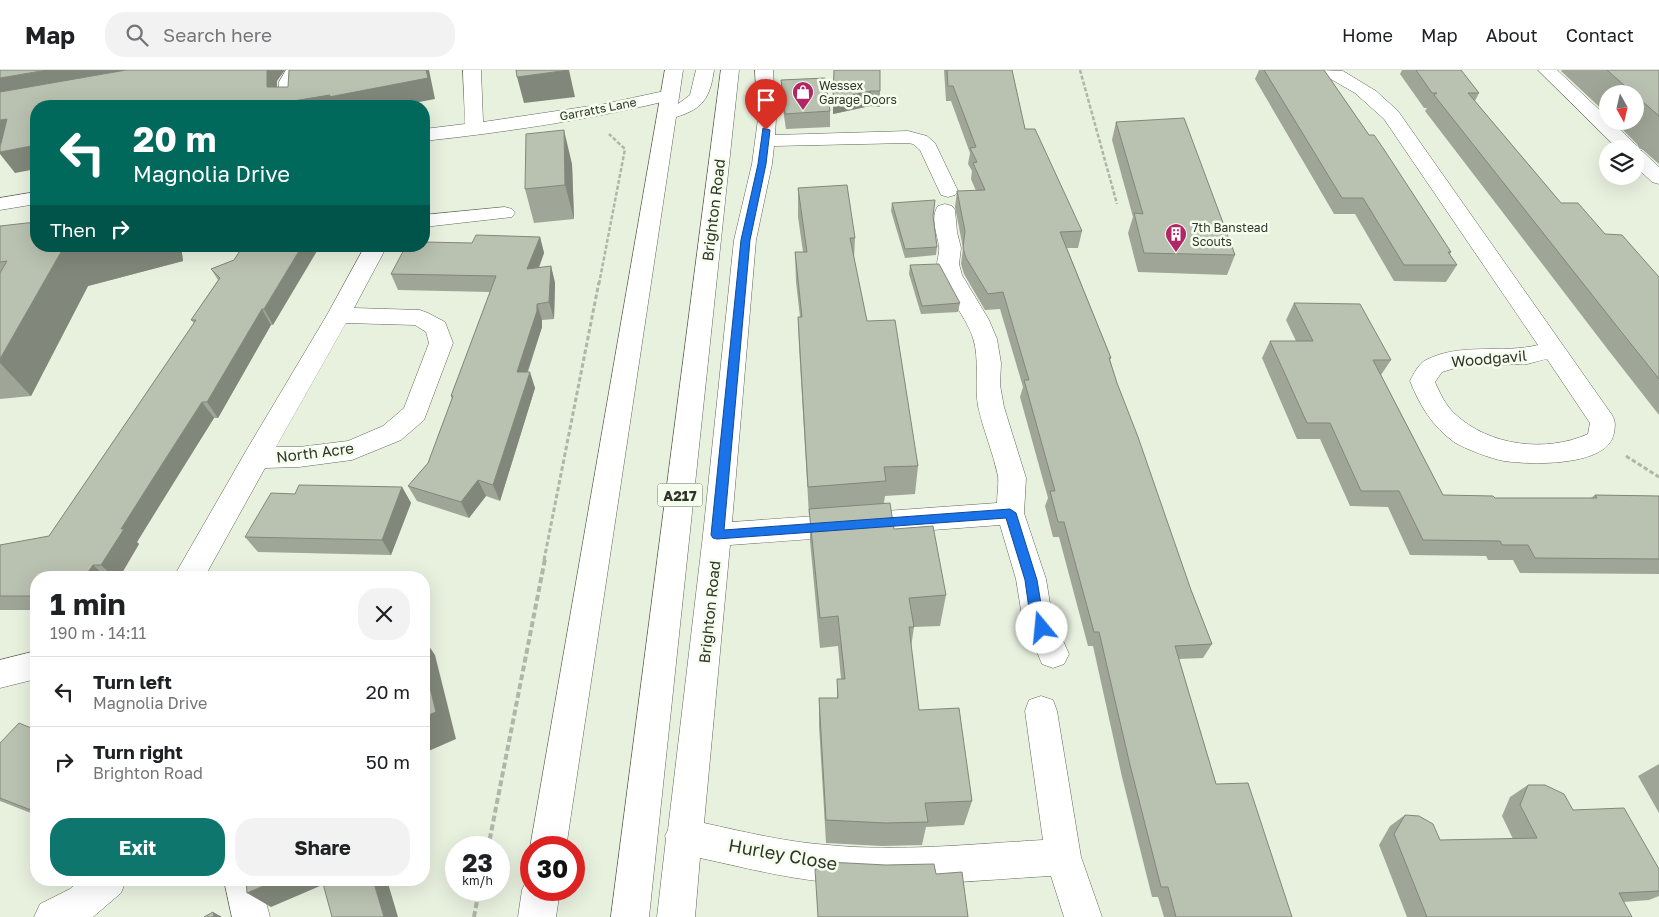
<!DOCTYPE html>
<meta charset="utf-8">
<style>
:root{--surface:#fff;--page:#f2f2f2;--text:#202124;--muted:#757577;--line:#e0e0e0;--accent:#0f766e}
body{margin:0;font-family:"Golos Text",sans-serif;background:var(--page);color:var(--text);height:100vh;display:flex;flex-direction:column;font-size:19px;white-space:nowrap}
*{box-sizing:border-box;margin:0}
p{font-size:16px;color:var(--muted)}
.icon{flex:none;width:28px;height:28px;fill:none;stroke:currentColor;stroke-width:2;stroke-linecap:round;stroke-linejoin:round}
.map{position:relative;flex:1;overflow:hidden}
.panel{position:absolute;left:30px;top:501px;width:400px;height:315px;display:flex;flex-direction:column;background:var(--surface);border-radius:20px;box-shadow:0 5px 20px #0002}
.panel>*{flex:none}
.hud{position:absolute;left:30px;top:30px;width:400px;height:152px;border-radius:20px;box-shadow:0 5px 20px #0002;background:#00695c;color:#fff;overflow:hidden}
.needle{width:32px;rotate:172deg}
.fabs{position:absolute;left:1599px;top:15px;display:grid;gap:10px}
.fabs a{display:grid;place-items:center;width:45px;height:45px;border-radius:50%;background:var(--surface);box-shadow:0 5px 20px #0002;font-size:25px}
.speed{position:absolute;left:445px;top:766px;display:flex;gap:10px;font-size:25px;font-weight:700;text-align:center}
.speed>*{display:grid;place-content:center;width:65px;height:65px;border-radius:50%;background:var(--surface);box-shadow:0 5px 20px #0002;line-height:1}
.speed small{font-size:12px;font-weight:400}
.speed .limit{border:8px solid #d22;background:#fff;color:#111}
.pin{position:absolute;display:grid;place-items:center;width:42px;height:42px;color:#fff;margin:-51px -21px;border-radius:50% 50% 50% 0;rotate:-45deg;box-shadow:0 0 5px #0007}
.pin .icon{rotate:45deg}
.me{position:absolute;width:55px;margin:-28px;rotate:343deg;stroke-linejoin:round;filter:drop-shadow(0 0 4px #0008)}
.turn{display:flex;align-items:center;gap:18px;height:105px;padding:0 20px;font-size:22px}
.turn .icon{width:65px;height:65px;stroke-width:2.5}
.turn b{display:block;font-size:35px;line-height:42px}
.then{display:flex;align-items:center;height:48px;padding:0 20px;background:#0003;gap:10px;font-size:19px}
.round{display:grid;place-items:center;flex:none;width:52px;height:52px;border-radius:20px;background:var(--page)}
.summary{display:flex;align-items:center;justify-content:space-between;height:85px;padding:0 20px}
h1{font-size:30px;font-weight:700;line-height:38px}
.cta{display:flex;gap:10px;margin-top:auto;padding:10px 20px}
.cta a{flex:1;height:58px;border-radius:20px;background:var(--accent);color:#fff;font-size:20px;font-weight:700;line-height:58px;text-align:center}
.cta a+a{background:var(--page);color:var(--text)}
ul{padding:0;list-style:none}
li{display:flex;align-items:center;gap:15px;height:70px;padding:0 20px;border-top:1px solid var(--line)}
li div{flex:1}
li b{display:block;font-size:19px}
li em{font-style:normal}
header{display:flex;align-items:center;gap:30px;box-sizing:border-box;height:70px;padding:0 25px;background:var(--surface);border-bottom:1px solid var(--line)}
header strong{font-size:24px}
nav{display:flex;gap:28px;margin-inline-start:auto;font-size:18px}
.search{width:350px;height:45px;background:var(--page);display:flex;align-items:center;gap:12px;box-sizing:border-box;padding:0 18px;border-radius:20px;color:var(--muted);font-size:19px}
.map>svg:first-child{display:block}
</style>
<header>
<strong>Map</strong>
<div class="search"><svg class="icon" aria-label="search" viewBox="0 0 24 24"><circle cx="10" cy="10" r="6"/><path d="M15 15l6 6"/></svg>Search here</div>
<nav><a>Home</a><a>Map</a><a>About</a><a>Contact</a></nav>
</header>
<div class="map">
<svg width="1659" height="847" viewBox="0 0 1659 847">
<rect width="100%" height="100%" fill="#e8f0de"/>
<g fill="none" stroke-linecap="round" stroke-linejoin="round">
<g stroke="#606657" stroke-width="1">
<path id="minor" d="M286 0H305L297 12 296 36H278L279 12Z
M463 0H481L483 52 604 34 669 20 675 21 678 25 675 29C593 49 508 62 424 71V59L465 54Z
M755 0H773L776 49 775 65 908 61 927 66 935 73 958 121 955 125 948 127 941 125 920 80 913 74 908 73 774 76 772 94 756 170 732 452 997 433C997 425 999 414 998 406 993 382 983 360 978 336 974 313 980 290 973 268 965 244 940 217 937 195 937 189 940 183 939 176 937 164 930 147 938 136L945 134 952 136 955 140 957 162 961 178 959 194 962 205 989 250 997 269 1001 293 1000 315 1004 337 1026 408 1024 443 1046 509 1052 546 1069 584 1064 594 1053 598 1042 594 1022 546 1016 509 1000 455 730 475 704 753C745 762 786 772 828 775 899 782 972 774 1043 770L1025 641 1029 630 1041 626 1053 630 1057 641 1081 787 1102 847H1064L1051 806C977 810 901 819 827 812 784 808 742 797 700 788L695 847H657L666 769 665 766 668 760 703 465 734 170 752 94 758 49Z
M1319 0 1343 1 1376 21 1398 41 1612 345C1616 352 1615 356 1614 363 1609 397 1530 395 1504 391 1492 389 1465 379 1454 372 1432 356 1420 336 1410 311 1413 305 1419 293 1426 290 1461 272 1502 284 1538 275L1384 49 1355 23 1322 4ZM1547 289 1590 353 1588 364C1546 383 1489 376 1455 344 1445 335 1440 323 1435 312L1442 302 1462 296 1527 294Z
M1538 0H1557L1608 48V51H1611L1636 75 1638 80 1642 81 1659 97V114L1652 112 1635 96V79H1618Z
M36 122V134L0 140V128Z
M505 137 512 139 515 143 512 147 424 157V145Z
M365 176H387L354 238 420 240 428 243 445 252 453 273 424 350 401 370 352 390 299 397 265 398 204 508H173L246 381 327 245ZM346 253 415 255 426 262 429 273 404 338 383 356 348 371 299 377H276Z
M36 581V609L0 618V590Z
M80 810H126L121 823 93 847H34L40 834 70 819Z
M224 810H260L270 847H232Z"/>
</g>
<g stroke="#606657" stroke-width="1">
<path id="highway" d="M665 0H683L678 34 690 25 696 0H714C710 28 703 39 676 47L566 778H531V781L530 778Z
M721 0H739L649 847H611Z
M531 806V820H560L556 847H518L522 820 528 807Z"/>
</g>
<path stroke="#afb6a7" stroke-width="2.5" stroke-dasharray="4 2" stroke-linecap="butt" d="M1080 0 1117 134
M599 214 625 79 609 64"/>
<path stroke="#afb6a7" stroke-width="3" stroke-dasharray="4.5 2.5" stroke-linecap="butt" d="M1626 386 1659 407
M544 490 599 212"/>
<path stroke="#afb6a7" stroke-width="4" stroke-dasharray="6 3" stroke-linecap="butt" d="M488 778 545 489
M474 847 479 820"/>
<use href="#minor" fill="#fff" fill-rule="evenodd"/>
<use href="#highway" fill="#fff" fill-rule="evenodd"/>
</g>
<path fill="#9fa697" d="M834 0 880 21V37L870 36 833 44Z
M944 0H1012L1025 59 1082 161 1078 178H1067L1111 288 1110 290 1117 313 1191 520 1212 574 1203 588 1179 589 1216 714 1292 847H1164L1158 827H1152L1122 707 1093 576H1088L1059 467H1053L1045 436 1048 428 1020 327 1023 317 1000 239 985 240 964 204 961 194 963 178 955 137 957 121H976L971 109 972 101 968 94 970 83 951 31H946Z
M1259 0H1324L1369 65 1451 182 1450 184 1457 195 1446 212 1394 211 1355 144H1334L1255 9Z
M1402 0H1461L1479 23 1475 31 1561 133 1605 164 1659 207V345L1609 281 1425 41 1427 38H1424L1400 4Z
M1562 0H1659V94L1643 80 1639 78 1637 74 1614 51H1635V24H1608V45L1561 1Z
M781 10 830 41V57L786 59 781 26Z
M1116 52 1235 185 1227 205 1138 202 1128 163 1133 147 1112 70Z
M572 94 574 149 534 153 525 119Z
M798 118 855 168 854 189 867 251 918 396 915 424 885 426 884 433 894 459 946 525 940 556 914 557 911 577 919 640 972 731 964 755 926 757 922 775 882 776 826 773 819 656V628H837V609H841L838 576 820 578 810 471V445H809L799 276 798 247H800L796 212 795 182H803L798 147Z
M892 133 933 147 937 177 936 185 905 188 891 141Z
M0 156 36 176H181L183 191 88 216 31 326 0 329Z
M540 167 544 183 539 198 551 196 555 213 554 249 542 250V257L528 302 535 318 500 431 486 426 469 448 417 431 408 416 428 393 452 329 451 326 490 222 398 220 391 204 472 173Z
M243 176 273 255H271L218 348H214L172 414 137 472 139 474 119 508H36V540H0V475L49 466 194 253 191 250 218 210 211 199 234 190Z
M910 195 960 233 958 242 921 244 909 204Z
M1294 233 1391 290 1381 305 1443 425 1495 428H1591L1595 425 1659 426V504L1520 503 1513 490H1488L1486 486 1410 485 1388 437 1350 436 1320 369H1297L1262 288 1270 271H1296L1286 250Z
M402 417 411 433 391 485 258 482 245 467 295 424Z
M36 660V745L0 731V673Z
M1659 694V743L1638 706Z
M1528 715 1573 740 1659 799V826L1649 830 1623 832 1632 847H1407L1379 775 1390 756 1405 745 1440 770 1513 769 1502 746 1510 727Z"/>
<path fill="#82877b" d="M47 0H131L0 32V8Z
M267 0H285L277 11V34L426 0H429L435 29 398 36H262L267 17Z
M569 0 575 27 524 33 517 7Z
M871 21 870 36 833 44V29Z
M7 49 23 70 0 74V50Z
M564 60 572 94 574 149 565 115Z
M36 75V99L15 103 0 84V82Z
M540 167 544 183 532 215 527 199Z
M83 176H181L183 191 88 216 31 326 0 293V289L61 182Z
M302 176H320L273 255 264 239Z
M551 196 555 213 554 249 549 232Z
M537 234 542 250V257L522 318 517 302Z
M262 239 271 255 218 348 207 332Z
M530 302 535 318 500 431 493 415Z
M202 332 214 348 137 472 139 474 119 508H115L101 495 121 459Z
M478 410 486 426 469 448 461 432Z
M402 417 411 433 391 485 382 470Z
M93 495 107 508H84Z
M424 569 435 585 456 669 424 683Z
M277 810H334L271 837 247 823Z
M373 810H387L398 847H384Z
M213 842 222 847H214Z"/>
<path fill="#b9c1b0" stroke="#82877b" d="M0 0H47L0 8Z
M126 0H267V17H288L289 0H426L428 8 329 27 330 25 262 36H36V75L0 82V77L7 49 0 50V22Z
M516 0H569L517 7Z
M834 0H880V21H871L833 29Z
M947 0H1012L1025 59H1035L1082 161 1060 162 1111 288H1109L1117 313 1138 367 1191 520 1212 574 1175 576 1216 714 1248 713 1292 847H1176L1168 817H1161L1130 695 1099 562H1094L1064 452H1058L1050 421H1055L1024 310H1029L1003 222 988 224 966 188 963 178 965 161 957 121 985 120 973 93 977 92 970 78 976 77 953 16H948Z
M1264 0H1324L1369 65H1374L1383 78 1451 182H1448L1457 195H1404L1363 128H1342Z
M1416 0H1461L1479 23H1468L1561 133H1578L1605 164 1622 165 1659 207V309L1623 264 1434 25 1437 23H1432Z
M1607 0H1659V47L1658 45 1635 25V24H1634Z
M825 8 830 41 785 44 781 10Z
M1184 48 1235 185 1144 183 1134 143 1143 144 1116 52Z
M564 60 565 115 525 119 526 64Z
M847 115 855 168H850L867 251 895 250 918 396 884 397 886 411 808 417 798 247H802L795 182H807L798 118Z
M935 130 933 146 937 177 905 179 892 133Z
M36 152V176H83L61 182 0 289V203L7 191 0 192V156Z
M476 165 540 167 527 199 551 196 549 232 537 234V241L517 302H530L493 415 478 410 461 432 408 416 428 393 453 326H451L496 206 391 204 406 176H424V172L472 173Z
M243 176H302L264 239H262L207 332H202L159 399 121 459H124L101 495H93L84 508H36V526H0V475L49 466 196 250H191L220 208 211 199 234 190Z
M939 194 960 233 922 236 910 195Z
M1294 233 1360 234 1391 290H1373L1443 425 1493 426 1495 428H1597L1595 425 1659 426V489L1535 488 1528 475H1502L1500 471 1423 470 1399 421H1361L1330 353H1307L1270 271H1313Z
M299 415 402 417 382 470 245 467 271 423 295 424Z
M890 433 894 459 933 456 946 525 909 528 914 557H909L919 640 959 638 972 731 925 733 928 752 885 753 826 750 819 628H838L837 609H845L838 546 820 548 809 439Z
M424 593 436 642 424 647Z
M19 653 36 660V742L0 728V673Z
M1528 715H1545L1564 724 1573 740 1624 738 1659 799V821L1619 823 1632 847H1427L1394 764 1405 745 1419 746 1433 754 1440 770 1537 768 1520 735Z
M828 792 886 795 934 794 936 804 962 802 968 847H818L815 799H828Z
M246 810H277L247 823Z
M322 810H373L384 847H332Z
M213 842 214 847H204Z"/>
<path fill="#1a73e8" stroke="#114b97" d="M763 58 770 60 766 94 750 170 724 460 1010 439 1016 443 1037 510 1043 546 1048 558 1047 562 1042 564 1038 562 1030 546 1025 510 1006 448 717 469 713 468 711 465 741 170 758 94Z"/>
<defs>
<g id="shop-pin" transform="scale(1.125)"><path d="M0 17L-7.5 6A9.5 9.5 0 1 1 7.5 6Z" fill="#b02666" stroke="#f5fdec"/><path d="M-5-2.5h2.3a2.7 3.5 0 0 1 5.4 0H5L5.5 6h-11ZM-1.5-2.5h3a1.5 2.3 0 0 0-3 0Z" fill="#fff"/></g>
<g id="building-pin" transform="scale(1.125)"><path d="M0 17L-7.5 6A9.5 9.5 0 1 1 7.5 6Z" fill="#b02666" stroke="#f5fdec"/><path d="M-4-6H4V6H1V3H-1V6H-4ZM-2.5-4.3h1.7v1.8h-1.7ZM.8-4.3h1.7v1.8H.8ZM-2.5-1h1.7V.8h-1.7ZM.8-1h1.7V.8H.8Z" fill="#fff"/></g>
</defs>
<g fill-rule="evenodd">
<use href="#shop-pin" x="803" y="22"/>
<use href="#building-pin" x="1176" y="164"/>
</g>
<g text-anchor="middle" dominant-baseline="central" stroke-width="5" stroke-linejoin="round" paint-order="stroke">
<g font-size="12" fill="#31342d" stroke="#f5fdec" text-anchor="start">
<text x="819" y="15">Wessex<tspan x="819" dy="14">Garage Doors</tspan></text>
<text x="1192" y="157">7th Banstead<tspan x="1192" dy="14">Scouts</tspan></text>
</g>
<g font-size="12" fill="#31342d" stroke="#f5fdec">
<text transform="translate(598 39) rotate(-11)">Garratts Lane</text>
</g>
<rect fill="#f5fdec" stroke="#6c7066" stroke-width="1" x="657.5" y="413.5" width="45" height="23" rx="4"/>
<g font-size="14" font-weight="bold" fill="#31342d">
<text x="680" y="425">A217</text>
</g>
<g font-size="15" fill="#31342d" stroke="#f5fdec">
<text transform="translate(713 140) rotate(-83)">Brighton Road</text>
<text transform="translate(1489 288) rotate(-5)">Woodgavil</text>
<text transform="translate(315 382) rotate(-7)">North Acre</text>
<text transform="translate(709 542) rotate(-84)">Brighton Road</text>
</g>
<g font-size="18" fill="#31342d" stroke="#f5fdec">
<text transform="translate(783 784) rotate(10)">Hurley Close</text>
</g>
</g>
</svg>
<div class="fabs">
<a><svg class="needle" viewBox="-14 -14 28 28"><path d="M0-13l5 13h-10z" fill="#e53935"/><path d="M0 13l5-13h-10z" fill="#757577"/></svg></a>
<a><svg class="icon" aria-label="layers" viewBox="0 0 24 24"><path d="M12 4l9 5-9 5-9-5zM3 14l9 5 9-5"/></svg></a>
</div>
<div class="speed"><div>23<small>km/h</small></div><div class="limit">30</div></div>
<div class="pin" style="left:766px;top:60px;background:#d93025"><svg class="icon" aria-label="arrive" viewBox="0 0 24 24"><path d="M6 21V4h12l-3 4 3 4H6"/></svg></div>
<svg class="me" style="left:1042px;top:558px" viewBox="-20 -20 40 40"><circle r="19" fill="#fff"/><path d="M0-13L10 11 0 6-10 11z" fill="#1a73e8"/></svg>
<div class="hud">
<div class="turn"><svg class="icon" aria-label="left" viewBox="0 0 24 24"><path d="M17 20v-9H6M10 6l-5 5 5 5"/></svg><div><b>20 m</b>Magnolia Drive</div></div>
<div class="then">Then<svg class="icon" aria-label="right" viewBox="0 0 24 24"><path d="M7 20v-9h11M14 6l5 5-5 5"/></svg></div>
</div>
<section class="panel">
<div class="summary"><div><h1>1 min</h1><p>190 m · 14:11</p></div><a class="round"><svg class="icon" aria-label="close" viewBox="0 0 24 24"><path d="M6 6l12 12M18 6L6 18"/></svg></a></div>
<ul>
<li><svg class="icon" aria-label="left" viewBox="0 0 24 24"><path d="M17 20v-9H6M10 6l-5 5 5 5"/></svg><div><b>Turn left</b><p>Magnolia Drive</p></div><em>20 m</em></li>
<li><svg class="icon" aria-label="right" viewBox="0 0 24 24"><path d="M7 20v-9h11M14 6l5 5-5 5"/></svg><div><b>Turn right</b><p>Brighton Road</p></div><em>50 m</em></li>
</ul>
<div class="cta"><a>Exit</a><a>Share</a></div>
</section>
</div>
